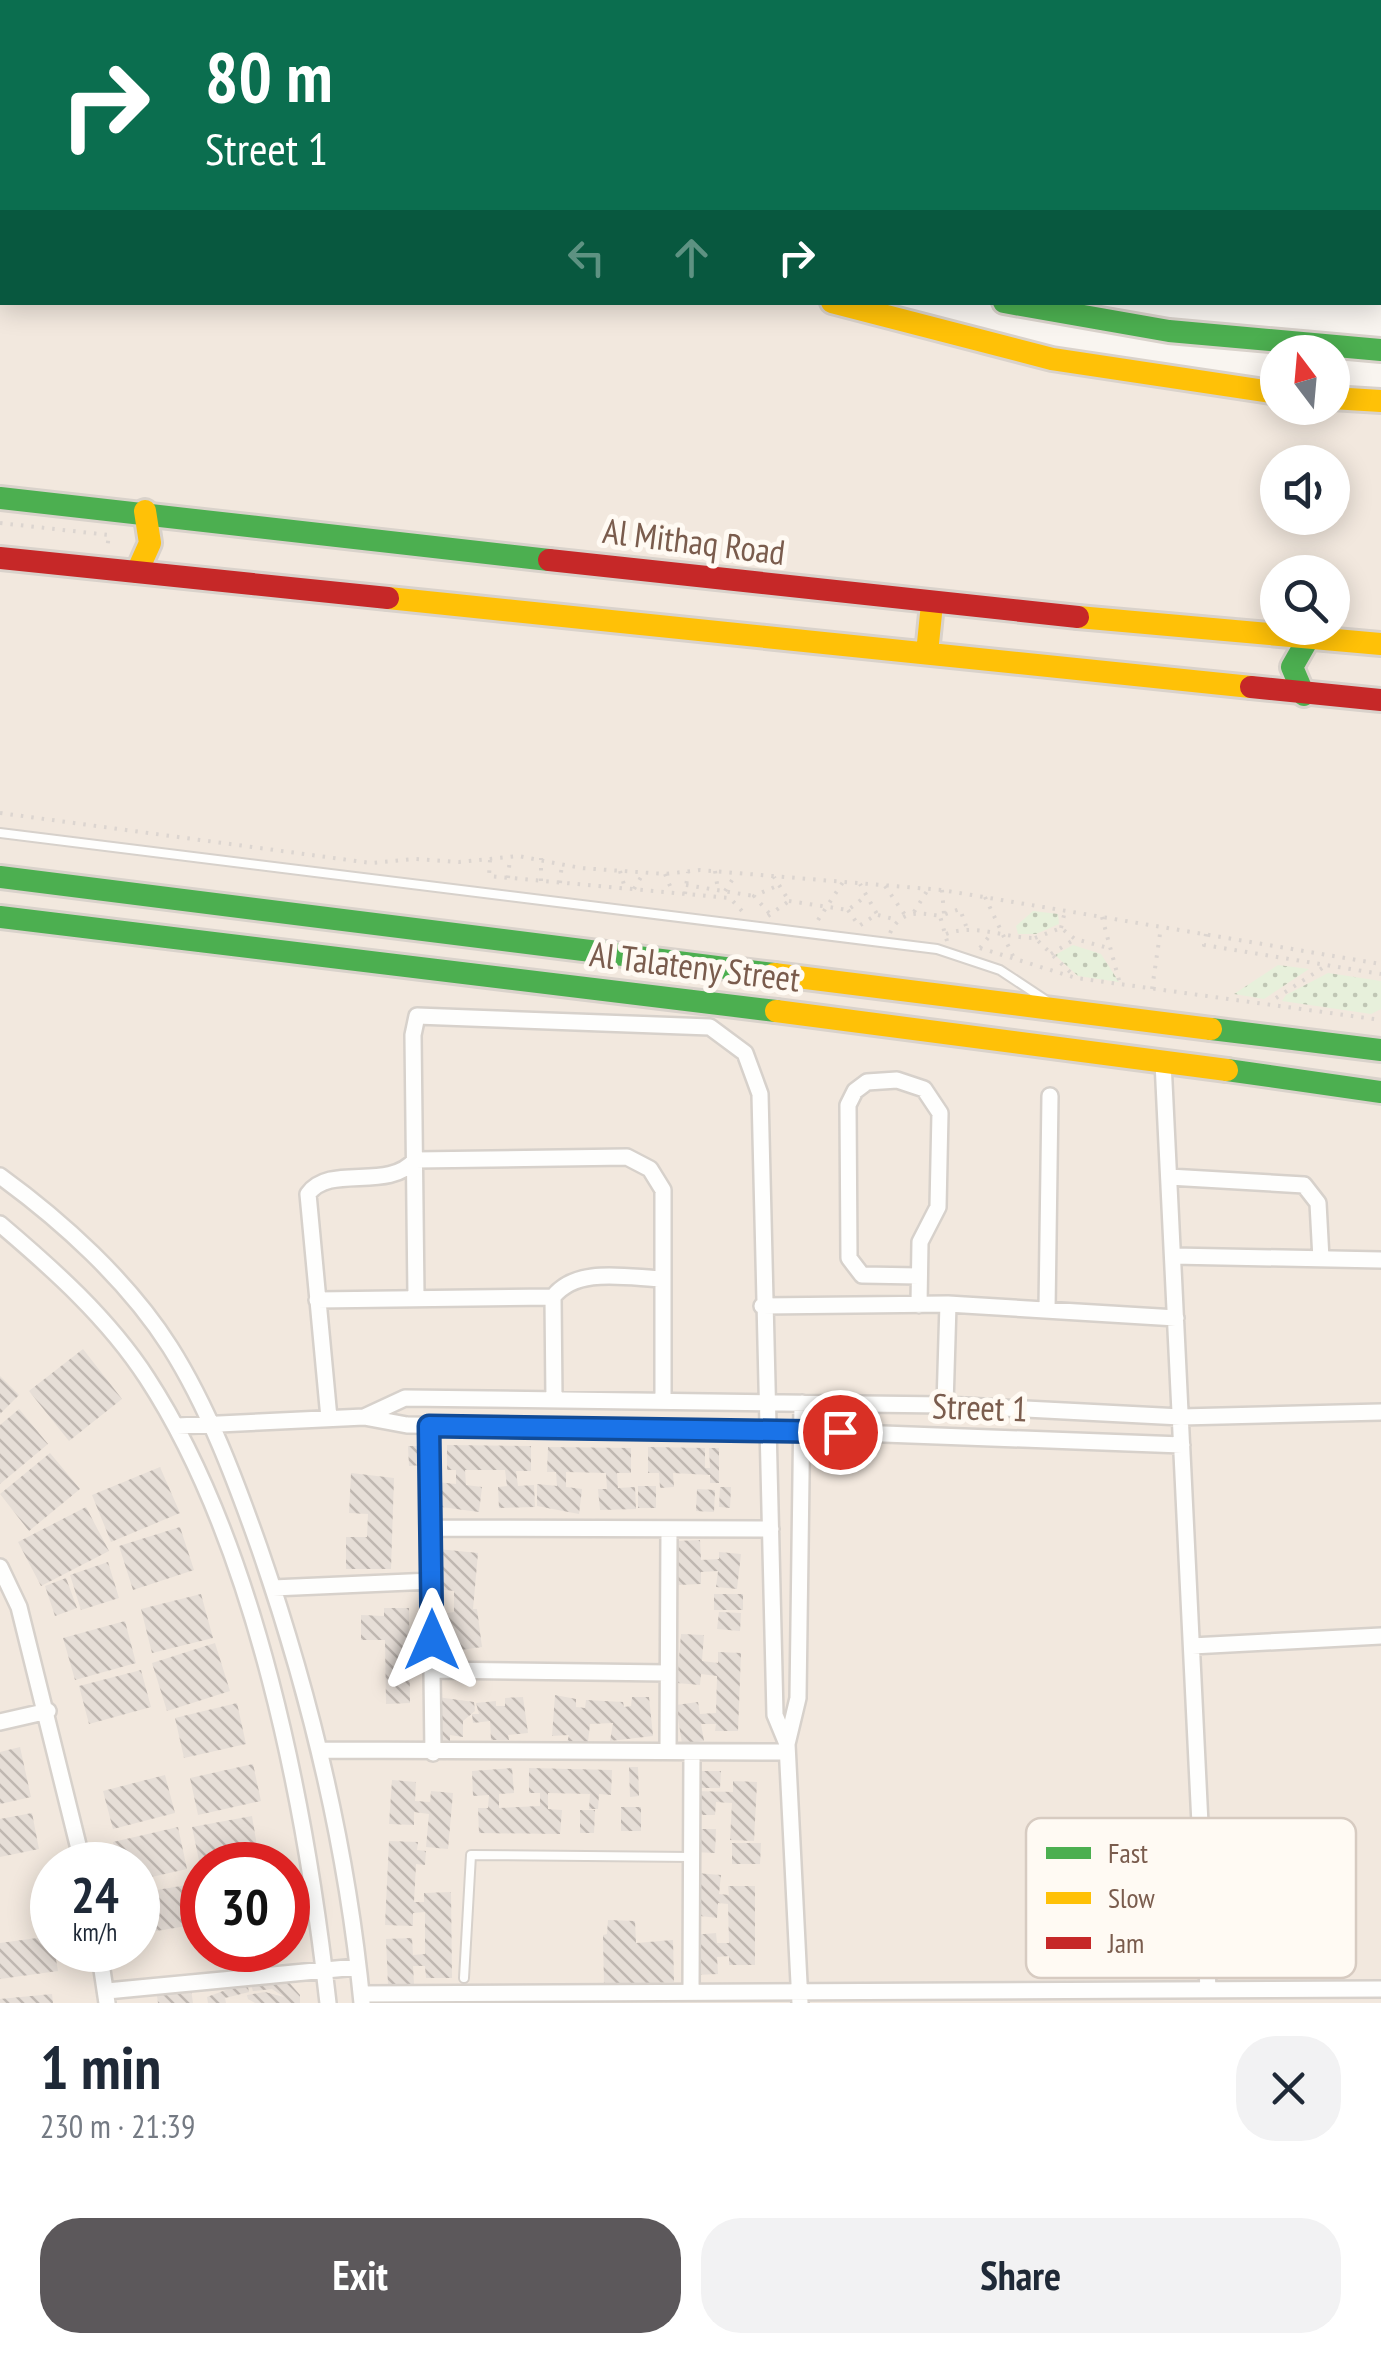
<!DOCTYPE html>
<meta charset="utf-8">
<style>
:root{--surface:#fff;--page:#f2f2f3;--text:#1f2937;--muted:#747a83;--accent:#5c585b}
body{margin:0;font-family:"PT Sans Narrow",sans-serif;background:var(--page);color:var(--text);height:100vh;display:flex;flex-direction:column;font-size:38px;white-space:nowrap}
*{box-sizing:border-box;margin:0}
p{font-size:32px;color:var(--muted)}
.icon{flex:none;width:55px;height:55px;fill:none;stroke:currentColor;stroke-width:2;stroke-linecap:round;stroke-linejoin:round}
.map{position:relative;height:2003px;overflow:hidden}
.drawer{display:flex;flex-direction:column;background:var(--surface);flex:1}
.drawer>*{flex:none}
.hud{position:absolute;left:0px;top:0px;width:1382px;height:305px;box-shadow:0 5px 25px #0003;background:#0b6e4f;color:#fff;overflow:hidden}
.needle{width:65px;rotate:344deg}
.buttons{position:absolute;left:1260px;top:335px;display:grid;gap:20px}
.buttons a{display:grid;place-items:center;width:90px;height:90px;border-radius:50%;background:var(--surface);box-shadow:0 5px 25px #0003;font-size:50px}
.speed{position:absolute;left:30px;top:1842px;display:flex;gap:20px;font-size:50px;font-weight:700;text-align:center}
.speed>*{display:grid;place-content:center;width:130px;height:130px;border-radius:50%;background:var(--surface);box-shadow:0 5px 25px #0003;line-height:1}
.speed small{font-size:25px;font-weight:400}
.speed .limit{border:15px solid #d22;background:#fff;color:#111}
.pin{position:absolute;display:grid;place-items:center;width:85px;height:85px;color:#fff;margin:-42px;border:5px solid #fff;border-radius:50%;box-shadow:0 2px 10px #0007}
.me{position:absolute;width:110px;margin:-55px;rotate:0deg;stroke-linejoin:round;filter:drop-shadow(0 0 8px #0008)}
.turn{display:flex;align-items:center;gap:35px;height:210px;padding:0 40px;font-size:45px}
.turn .icon{width:130px;height:130px;stroke-width:2.5}
.turn b{display:block;font-size:70px;line-height:85px}
.lanes{display:flex;align-items:center;height:95px;padding:0 40px;background:#0003;justify-content:center;gap:50px;direction:ltr}
.lanes .off{opacity:.35}
.round{display:grid;place-items:center;flex:none;width:105px;height:105px;border-radius:40px;background:var(--page)}
.head{display:flex;align-items:center;justify-content:space-between;height:170px;padding:0 40px}
h1{font-size:60px;font-weight:700;line-height:75px}
.primary-button{display:flex;gap:20px;margin-top:auto;padding:20px 40px}
.primary-button a{flex:1;height:115px;border-radius:40px;background:var(--accent);color:#fff;font-size:40px;font-weight:700;line-height:115px;text-align:center}
.primary-button a+a{background:var(--page);color:var(--text)}
.map>svg:first-child{display:block}
</style>
<div class="map">
<svg width="1381" height="2003" viewBox="0 0 1381 2003">
<defs>
<pattern id="park-dots" width="8" height="8" patternUnits="userSpaceOnUse" patternTransform="scale(2.5)"><rect width="8" height="8" fill="#e7f0db"/><path d="M2 2h.1M6 6h.1" fill="none" stroke="#c0c6b4" stroke-width="1.8" stroke-linecap="round"/></pattern>
<pattern id="building-back-hatch" width="6" height="6" patternUnits="userSpaceOnUse" patternTransform="scale(2.5)"><rect width="6" height="6" fill="#e6ded7"/><path d="M-1 5l2 2M0 0l6 6M5-1l2 2" fill="none" stroke="#bfb7b1"/></pattern>
</defs>
<rect width="100%" height="100%" fill="#f9f5f0"/>
<path fill="#f2e8de" fill-rule="evenodd" d="M0 11 2 302 875 303 1278 408H1332L1381 388V2003H0ZM1278 462H1332V518H1278ZM1278 572H1332V628H1278ZM52 1865H138V1950H52ZM202 1865H288V1950H202Z"/>
<path fill="url(#park-dots)" d="M1033 911 1058 914 1059 924 1036 934H1018L1016 926Z
M1073 945 1101 954 1119 982 1078 976 1055 955Z
M1278 965 1309 969 1264 999 1234 994Z
M1328 973 1381 981V1009L1371 1014 1282 1001 1286 995Z"/>
<path fill="url(#building-back-hatch)" d="M83 1349 122 1399 69 1441 29 1391Z
M0 1376 19 1395 0 1414Z
M19 1409 48 1444 0 1484V1425Z
M447 1445 531 1446V1471H516L518 1486 534 1485 535 1507 499 1508 498 1487 507 1486 505 1470H465L466 1485 482 1487 479 1512 434 1506 437 1482 456 1484V1470H447Z
M408 1446H423V1465L409 1466Z
M548 1447 631 1448V1473H617L618 1488 635 1487 636 1509 600 1510 598 1489H607L606 1473 566 1472V1487L582 1489 579 1514 537 1506V1484L557 1486 556 1472H547Z
M648 1447 705 1448V1468H710L709 1448H719V1483H710V1475L673 1473 674 1487 660 1488 659 1473H648Z
M50 1453 80 1489 29 1531 0 1494Z
M160 1467 180 1513 111 1542 92 1495Z
M351 1473 394 1478 391 1569H346V1537H367L368 1514 349 1513Z
M638 1486H656V1508H638Z
M720 1487H731L730 1508 719 1507Z
M697 1489 715 1490 714 1512 696 1511Z
M86 1507 109 1551 41 1586 18 1542Z
M180 1527 194 1570 133 1590 119 1546Z
M700 1540 701 1560 719 1559V1552L741 1554 737 1589 716 1587 718 1571 701 1572V1584L678 1585 677 1541Z
M438 1549 478 1553 473 1609H477L482 1647 439 1653 434 1615 454 1612V1591L435 1589Z
M108 1562 119 1598 81 1610 70 1575Z
M66 1578 77 1608 55 1616 45 1586Z
M201 1594 213 1638 152 1653 141 1609Z
M714 1594H743V1610H714Z
M384 1608H409L410 1703 386 1704 385 1640H361V1615L384 1616Z
M719 1612 741 1613 740 1631 717 1629Z
M125 1621 136 1663 75 1680 63 1638Z
M681 1634 704 1635 702 1661 718 1663V1652L741 1653 738 1731H715L716 1724H701L704 1741 682 1744 676 1705 698 1702 700 1714 716 1713 717 1676 701 1674 700 1685 677 1683Z
M215 1643 230 1691 167 1711 152 1663Z
M141 1670 151 1707 89 1724 79 1686Z
M555 1695 576 1699V1707L585 1708 586 1700 623 1702 624 1707 631 1706 632 1697H649L653 1736 610 1741 613 1723 590 1724 588 1742 567 1743 569 1735 552 1736Z
M437 1697 474 1702 475 1711 463 1721V1737L450 1735V1750L435 1749Z
M523 1697 528 1733 508 1735 509 1740H491L490 1721 473 1723 472 1714H479L476 1703 496 1701V1706H505V1698Z
M237 1703 246 1744 184 1758 175 1718Z
M20 1747 31 1797 0 1804V1752Z
M253 1764 261 1801 198 1815 190 1778Z
M629 1767H638L639 1796 630 1797Z
M512 1768 514 1793 499 1794V1808L540 1806V1793H529V1768L612 1770 611 1795 599 1794 598 1809H589L590 1794 548 1793V1809L562 1810 560 1834 479 1833 478 1808H488L489 1795 473 1796 472 1771Z
M696 1771H721L720 1788H696Z
M165 1775 175 1813 113 1829 103 1791Z
M392 1780 416 1782 415 1801 430 1802 431 1791 453 1793 448 1849 426 1847 429 1814 414 1812V1825L389 1824Z
M733 1781 757 1782 754 1841 730 1840 732 1803 716 1802 715 1815H693V1791L733 1792Z
M621 1807H641V1831H621Z
M580 1810H595L594 1833H580Z
M32 1813 39 1849 0 1857V1819Z
M252 1816 259 1858 200 1865 192 1827Z
M178 1827 187 1869 138 1880V1865H118L113 1842Z
M693 1829H716L715 1853 693 1852Z
M389 1841 418 1842 417 1850 426 1851 425 1865 416 1864 414 1902H424V1893L451 1892 452 1978H426L425 1966H413L414 1984 388 1985 386 1939 412 1938 413 1955 425 1954V1912L413 1913V1926L385 1925Z
M732 1843H761L760 1864H732Z
M696 1873 721 1875 719 1894 729 1895 728 1886H755V1965H729V1956L717 1957 718 1974 696 1975 693 1935 716 1933 717 1943H729L728 1904 718 1903 717 1918 692 1915Z
M187 1885 193 1925 138 1934V1893Z
M608 1920 635 1921 636 1943 673 1940 674 1982 604 1986 603 1935 607 1934Z
M52 1936 58 1971 0 1979V1943Z
M286 1979 300 1995V2003H255L248 1999 247 1995 265 1992 284 1997 272 1989 253 1991 250 1982Z
M247 1982 249 1992 225 1998 226 2003H208L207 1997Z
M191 1989 193 2003H158L157 1996Z
M52 1994 53 2003H0V1999Z"/>
<g fill="none" stroke-linecap="round" stroke-linejoin="round">
<g stroke="#d7d1cb" stroke-width="12">
<path id="lane" d="M0 833 937 949 1000 970 1047 1001
M464 1978 471 1855 691 1857"/>
</g>
<g stroke="#d7d1cb" stroke-width="20">
<path id="street" d="M1163 1062 1208 1989
M0 1176C62 1221 128 1281 170 1347 208 1407 235 1479 259 1547 310 1694 347 1847 362 2003
M1169 1177 1304 1185 1318 1203 1321 1259
M0 1224C53 1269 108 1318 147 1378 256 1545 306 1806 328 2003
M1173 1256 1381 1260
M919 1276 862 1275 849 1258 848 1105 855 1091 867 1082 897 1080 924 1089 940 1113 938 1207 920 1242 919 1305
M416 1297 413 1035 417 1016 710 1027 745 1053 760 1094 775 1715 787 1744 800 2003
M317 1300 553 1297
M762 1306 948 1304 1176 1318
M1047 1310 1050 1096
M554 1400 553 1297C577 1266 628 1278 663 1279
M945 1405 948 1304
M364 1417 405 1398 945 1405 1181 1417 1381 1412
M329 1418 308 1194C330 1163 388 1192 415 1160L627 1157 650 1169 663 1190V1401
M177 1426 364 1417 407 1425 803 1431 1182 1445
M429 1426 433 1753
M431 1528 771 1529
M0 1567 19 1607 83 1865
M273 1588 432 1581
M1192 1646 1381 1636
M432 1670 668 1673
M0 1722 48 1711
M787 1744 798 1698 802 1403
M321 1750 787 1752
M668 1752 669 1529
M99 1950 107 2003
M107 1991 357 1967
M691 1992 692 1752
M361 1994 1381 1989"/>
</g>
<g stroke="#d9d2cb" stroke-width="28">
<path id="fast" d="M0 30 2 31
M1004 302 1169 331 1381 350
M0 498 549 560
M1304 695 1292 667 1308 639
M0 877 774 974
M0 917 776 1011
M1211 1029 1381 1050
M1227 1070 1381 1092"/>
</g>
<g stroke="#d9d2cb" stroke-width="28">
<path id="slow" d="M832 302 1052 359 1278 393
M1332 398 1381 401
M137 572 150 543 145 511
M388 598 1251 687
M1078 617 1381 644
M927 653 932 604
M774 974 1211 1029
M776 1011 1227 1070"/>
</g>
<g stroke="#d9d2cb" stroke-width="28">
<path id="jam" d="M29 0 37 2
M0 558 388 598
M549 560 1078 617
M1251 687 1381 700"/>
</g>
<path stroke="#dcd5d0" stroke-width="4" stroke-dasharray="2.5 8" stroke-linecap="butt" d="M0 523 109 535 107 549
M0 813 371 863 415 859 459 862 518 856 581 868 665 874 700 870 942 890 1381 964
M490 860 489 876 730 898 742 911
M620 871 625 888
M715 871 718 890
M665 874 673 893
M508 878 510 858
M541 881V858
M560 883 562 863
M686 885 754 896
M885 886 905 915
M634 889 644 872
M942 890 944 914
M725 891 736 874
M685 894 688 872
M985 897 1013 956
M789 901 848 910 866 896
M848 910 859 926 877 914 860 884
M914 912 927 891
M769 913 754 896 779 885
M878 915 897 920
M768 916 789 901 774 877
M1102 917 1120 984
M818 920 843 882
M1061 928 1065 911
M890 933C901 910 918 912 940 916
M946 934C975 923 1003 938 1035 938L1073 975
M1206 934 1204 945 1381 974
M1035 938 1061 928 1075 939 1112 949
M947 941 940 916 960 909 966 926
M980 948 1076 978 1381 1020
M980 948 991 934
M1051 954 1075 939
M1152 989 1161 927
M1276 998 1327 965"/>
<use href="#lane" stroke="#fefefd" stroke-width="8"/>
<use href="#street" stroke="#fefefd" stroke-width="15"/>
<use href="#fast" stroke="#4caf50" stroke-width="22"/>
<use href="#slow" stroke="#ffc107" stroke-width="22"/>
<use href="#jam" stroke="#c62828" stroke-width="22"/>
</g>
<g fill="none" stroke-linecap="round" stroke-linejoin="round">
<g stroke="#114b97" stroke-width="25">
<path id="route" d="M432 1640 429 1426 840 1432"/>
</g>
<use href="#route" stroke="#1a73e8" stroke-width="18"/>
</g>
<g text-anchor="middle" dominant-baseline="central" stroke-width="10" stroke-linejoin="round" paint-order="stroke">
<g font-size="35" fill="#7a5c4d" stroke="#fffaf3">
<text transform="translate(694 541) rotate(7)">Al Mithaq Road</text>
<text transform="translate(695 966) rotate(7)">Al Talateny Street</text>
<text transform="translate(980 1407) rotate(2)">Street 1</text>
</g>
</g>
<rect x="1026" y="1818" width="330" height="160" rx="15" fill="#fffaf3" stroke="#d7cbc1" stroke-width="2.5"/>
<rect x="1046" y="1847" width="45" height="12" fill="#4caf50"/>
<rect x="1046" y="1892" width="45" height="12" fill="#ffc107"/>
<rect x="1046" y="1937" width="45" height="12" fill="#c62828"/>
<g font-size="28" fill="#7a5c4d">
<text x="1108" y="1863">Fast</text>
<text x="1108" y="1908">Slow</text>
<text x="1108" y="1953">Jam</text>
</g>
</svg>
<div class="buttons">
<a><svg class="needle" viewBox="-14 -14 28 28"><path d="M0-13l5 13h-10z" fill="#e53935"/><path d="M0 13l5-13h-10z" fill="#747a83"/></svg></a>
<a><svg class="icon" aria-label="sound" viewBox="0 0 24 24"><path d="M4 9h4l5-4v14l-5-4H4zM17 9q2 3 0 6"/></svg></a>
<a><svg class="icon" aria-label="search" viewBox="0 0 24 24"><circle cx="10" cy="10" r="6"/><path d="M15 15l6 6"/></svg></a>
</div>
<div class="speed"><div>24<small>km/h</small></div><div class="limit">30</div></div>
<div class="pin" style="left:840px;top:1432px;background:#d93025"><svg class="icon" aria-label="arrive" viewBox="0 0 24 24"><path d="M6 21V4h12l-3 4 3 4H6"/></svg></div>
<svg class="me" style="left:432px;top:1640px" viewBox="-20 -20 40 40"><path d="M0-17L14 15 0 8-14 15z" fill="#1a73e8" stroke="#fff" stroke-width="4"/></svg>
<div class="hud">
<div class="turn"><svg class="icon" aria-label="right" viewBox="0 0 24 24"><path d="M7 20v-9h11M14 6l5 5-5 5"/></svg><div><b>80 m</b>Street 1</div></div>
<div class="lanes"><svg class="icon off" aria-label="left" viewBox="0 0 24 24"><path d="M17 20v-9H6M10 6l-5 5 5 5"/></svg><svg class="icon off" aria-label="ahead" viewBox="0 0 24 24"><path d="M12 20V5M6 11l6-6 6 6"/></svg><svg class="icon" aria-label="right" viewBox="0 0 24 24"><path d="M7 20v-9h11M14 6l5 5-5 5"/></svg></div>
</div>
</div>
<section class="drawer">
<div class="head"><div><h1>1 min</h1><p>230 m · 21:39</p></div><a class="round"><svg class="icon" aria-label="close" viewBox="0 0 24 24"><path d="M6 6l12 12M18 6L6 18"/></svg></a></div>
<div class="primary-button"><a>Exit</a><a>Share</a></div>
</section>
